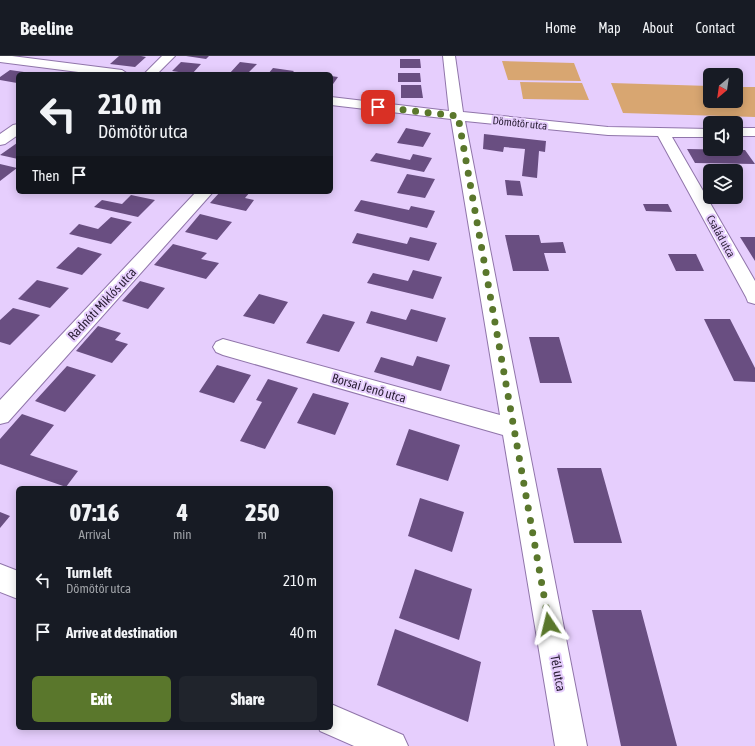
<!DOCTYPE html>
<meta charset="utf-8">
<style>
:root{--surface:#171b24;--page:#20242c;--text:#f1f3f6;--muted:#9ea1a6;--line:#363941;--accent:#5a772c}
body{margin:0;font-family:"Asap Condensed",sans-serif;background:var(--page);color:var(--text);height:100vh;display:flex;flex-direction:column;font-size:15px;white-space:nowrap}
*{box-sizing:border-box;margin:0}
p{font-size:13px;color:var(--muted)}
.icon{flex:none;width:22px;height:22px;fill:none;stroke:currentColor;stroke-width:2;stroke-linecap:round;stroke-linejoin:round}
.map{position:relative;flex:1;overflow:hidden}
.drawer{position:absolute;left:16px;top:430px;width:317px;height:244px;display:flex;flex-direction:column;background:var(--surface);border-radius:6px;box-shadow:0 2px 10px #0003}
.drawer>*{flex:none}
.top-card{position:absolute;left:16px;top:16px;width:317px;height:122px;border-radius:6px;box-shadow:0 2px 10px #0003;background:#171b24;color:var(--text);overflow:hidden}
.needle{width:26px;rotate:209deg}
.buttons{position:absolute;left:703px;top:12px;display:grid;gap:8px}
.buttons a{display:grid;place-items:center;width:40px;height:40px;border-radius:6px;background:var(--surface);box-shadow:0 2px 10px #0003;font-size:20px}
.pin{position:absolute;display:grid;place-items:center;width:34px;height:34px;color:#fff;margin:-17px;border-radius:8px;box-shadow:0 2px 6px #0006}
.me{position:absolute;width:44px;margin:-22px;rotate:350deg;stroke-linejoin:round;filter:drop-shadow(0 0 3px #0008)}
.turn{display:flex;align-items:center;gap:14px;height:84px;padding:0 16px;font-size:18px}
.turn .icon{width:52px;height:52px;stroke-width:2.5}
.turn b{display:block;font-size:28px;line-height:34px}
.then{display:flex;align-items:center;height:38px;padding:0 16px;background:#0003;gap:8px;font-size:15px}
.eta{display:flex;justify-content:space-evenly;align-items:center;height:68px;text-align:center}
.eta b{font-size:24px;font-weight:800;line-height:28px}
.button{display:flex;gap:8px;margin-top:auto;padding:8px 16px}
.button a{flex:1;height:46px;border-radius:6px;background:var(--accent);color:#fff;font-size:16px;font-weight:800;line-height:46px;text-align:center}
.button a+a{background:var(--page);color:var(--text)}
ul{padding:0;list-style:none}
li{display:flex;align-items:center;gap:12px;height:52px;padding:0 16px}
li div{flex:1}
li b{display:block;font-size:15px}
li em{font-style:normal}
header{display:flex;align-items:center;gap:24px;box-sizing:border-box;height:56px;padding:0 20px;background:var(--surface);border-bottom:1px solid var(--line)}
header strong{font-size:19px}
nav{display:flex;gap:22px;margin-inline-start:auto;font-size:14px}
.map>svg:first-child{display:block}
</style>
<header>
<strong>Beeline</strong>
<nav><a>Home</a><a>Map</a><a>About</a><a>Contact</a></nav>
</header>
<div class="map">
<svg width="755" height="690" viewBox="0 0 755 690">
<rect width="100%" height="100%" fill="#e6cefd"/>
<path fill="#d8a671" d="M502 5 574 7 581 25 508 24Z
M520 26 582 27 589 44 523 43Z
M611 27 710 30V45H736V31H755V61L623 57Z"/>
<path fill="#694e81" d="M119 0H141L146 1 135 11 110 8Z
M186 0H209L206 3Z
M400 3H420L421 12H400Z
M181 6 201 8 192 18 172 15Z
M240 6 257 8 247 18H229Z
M273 12 294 15 291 18H268Z
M10 14 31 17 30 18H18L17 27 0 24V21Z
M398 17H420L421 26H398Z
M331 20 338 21 331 31Z
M401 29H421L423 42H401Z
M406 72 431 77 423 91 397 87Z
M484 78 546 85 545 96 539 95 537 122 522 120 525 93 504 91 503 96 483 93Z
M17 87 18 103 0 99Z
M687 93 745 94 755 108 695 107Z
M376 97 410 104 413 98 432 102 424 116 370 105Z
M0 108 17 112 0 125Z
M407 118 435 123 425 142 397 137Z
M505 124 520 125 523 140 507 139Z
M220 136H250L245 142 254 144 246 155 210 147Z
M131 139 155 144 138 161 94 151 102 144 122 148Z
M361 144 409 154 411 150 435 155 427 172 354 155Z
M643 148H668L672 156 646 155Z
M200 158 232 166 217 184 185 176Z
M111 161 132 166 111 188 69 178 79 168 98 173Z
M357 177 407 188 410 181 437 187 429 205 352 187Z
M505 179H539L541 187 563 186 566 197H544L549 215H513Z
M740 181H755V205Z
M173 188 207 197 201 203 219 207 206 223 154 209Z
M78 191 102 198 82 219 56 212Z
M668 198H696L704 215H676Z
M413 214 442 221 433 243 367 227 373 217 408 225Z
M37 224 69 232 50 252 18 243Z
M140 225 165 232 148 253 122 245Z
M259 238 288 246 274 268 243 260Z
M13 252 40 259 10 289 0 286V264Z
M411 253 446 262 437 286 366 267 371 255 406 264Z
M323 258 355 266 339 296 306 287Z
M704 263H730L755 312V326L734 325Z
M98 270 121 277 115 284 128 288 112 307 76 295Z
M529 281H559L572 327H540Z
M417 300 450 309 441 335 374 316 381 301 413 310Z
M217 309 251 319 234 347 199 336Z
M67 310 96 319 65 356 35 345Z
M268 323 298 332 265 393 240 385 262 346 256 344Z
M313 337 349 347 335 379 297 367Z
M22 358 54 369 30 399 78 415 66 431 0 408V383Z
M409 373 460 389 448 425 396 409Z
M557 412H601L622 487H574Z
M420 442 464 456 452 496 408 480Z
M0 456 10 460 0 472Z
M415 513 472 533 459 584 399 562Z
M592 554H641L677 690H621Z
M395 573 481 606 468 666 377 629Z"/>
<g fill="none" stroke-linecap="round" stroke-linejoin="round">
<g stroke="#9075aa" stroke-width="2">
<path id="minor" d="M0 0H12L122 14 128 18H94L0 6Z
M162 0H175L157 18H144Z
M443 0H455L463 56 608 71 710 73V81H672L755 225V248L748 246 746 241 658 80 608 79 465 65 587 690H555L503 379 223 299 216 296 213 291 216 286 223 283 500 359 451 63 331 49V41L449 55Z
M18 68V79L5 88 0 89V78L13 69Z
M736 72H755V80H736Z
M196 136H213L8 366 0 368V344Z
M0 508 18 515V543L0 536Z
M331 648 403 679 408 690H354L320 675 319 672H331Z"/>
</g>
<use href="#minor" fill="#fff" fill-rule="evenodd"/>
</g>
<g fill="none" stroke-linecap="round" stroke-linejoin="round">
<path stroke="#5a772c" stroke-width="7" stroke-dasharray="0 12.6" d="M378 51 458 60 549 568"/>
</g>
<g text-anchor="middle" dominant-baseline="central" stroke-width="4" stroke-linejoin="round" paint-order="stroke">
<g font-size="11" fill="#291e34" stroke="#e6cefd">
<text transform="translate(520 67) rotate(6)">Dömötör utca</text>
<text transform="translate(721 180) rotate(61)">Család utca</text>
</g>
<g font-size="13" fill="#291e34" stroke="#e6cefd">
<text transform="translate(102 248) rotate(-47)">Radnóti Miklós utca</text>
<text transform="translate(369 332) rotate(16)">Borsai Jenő utca</text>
<text transform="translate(558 617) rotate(80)">Tél utca</text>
</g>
</g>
</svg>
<div class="buttons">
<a><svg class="needle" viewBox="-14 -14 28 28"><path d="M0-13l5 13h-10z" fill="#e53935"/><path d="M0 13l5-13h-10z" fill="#9ea1a6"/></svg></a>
<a><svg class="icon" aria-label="sound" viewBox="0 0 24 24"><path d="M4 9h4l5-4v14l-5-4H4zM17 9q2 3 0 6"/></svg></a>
<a><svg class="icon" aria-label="layers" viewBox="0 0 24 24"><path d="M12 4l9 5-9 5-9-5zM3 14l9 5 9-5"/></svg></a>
</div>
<div class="pin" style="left:378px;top:51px;background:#d93025"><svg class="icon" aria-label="arrive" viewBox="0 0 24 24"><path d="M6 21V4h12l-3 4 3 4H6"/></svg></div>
<svg class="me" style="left:549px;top:568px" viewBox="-20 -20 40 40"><path d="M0-17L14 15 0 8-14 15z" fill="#5a772c" stroke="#fff" stroke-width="4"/></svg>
<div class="top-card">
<div class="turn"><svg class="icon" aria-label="left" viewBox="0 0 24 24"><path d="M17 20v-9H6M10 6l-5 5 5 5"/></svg><div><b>210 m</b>Dömötör utca</div></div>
<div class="then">Then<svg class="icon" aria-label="arrive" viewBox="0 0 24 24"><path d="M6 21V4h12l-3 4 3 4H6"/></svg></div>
</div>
<section class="drawer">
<div class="eta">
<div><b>07:16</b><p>Arrival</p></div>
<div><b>4</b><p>min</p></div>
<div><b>250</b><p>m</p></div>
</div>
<ul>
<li><svg class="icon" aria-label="left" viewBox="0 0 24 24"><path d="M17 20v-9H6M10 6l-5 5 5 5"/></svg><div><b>Turn left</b><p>Dömötör utca</p></div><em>210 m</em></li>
<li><svg class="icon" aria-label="arrive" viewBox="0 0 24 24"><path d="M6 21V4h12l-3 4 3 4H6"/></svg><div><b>Arrive at destination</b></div><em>40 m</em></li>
</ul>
<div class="button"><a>Exit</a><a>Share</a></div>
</section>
</div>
